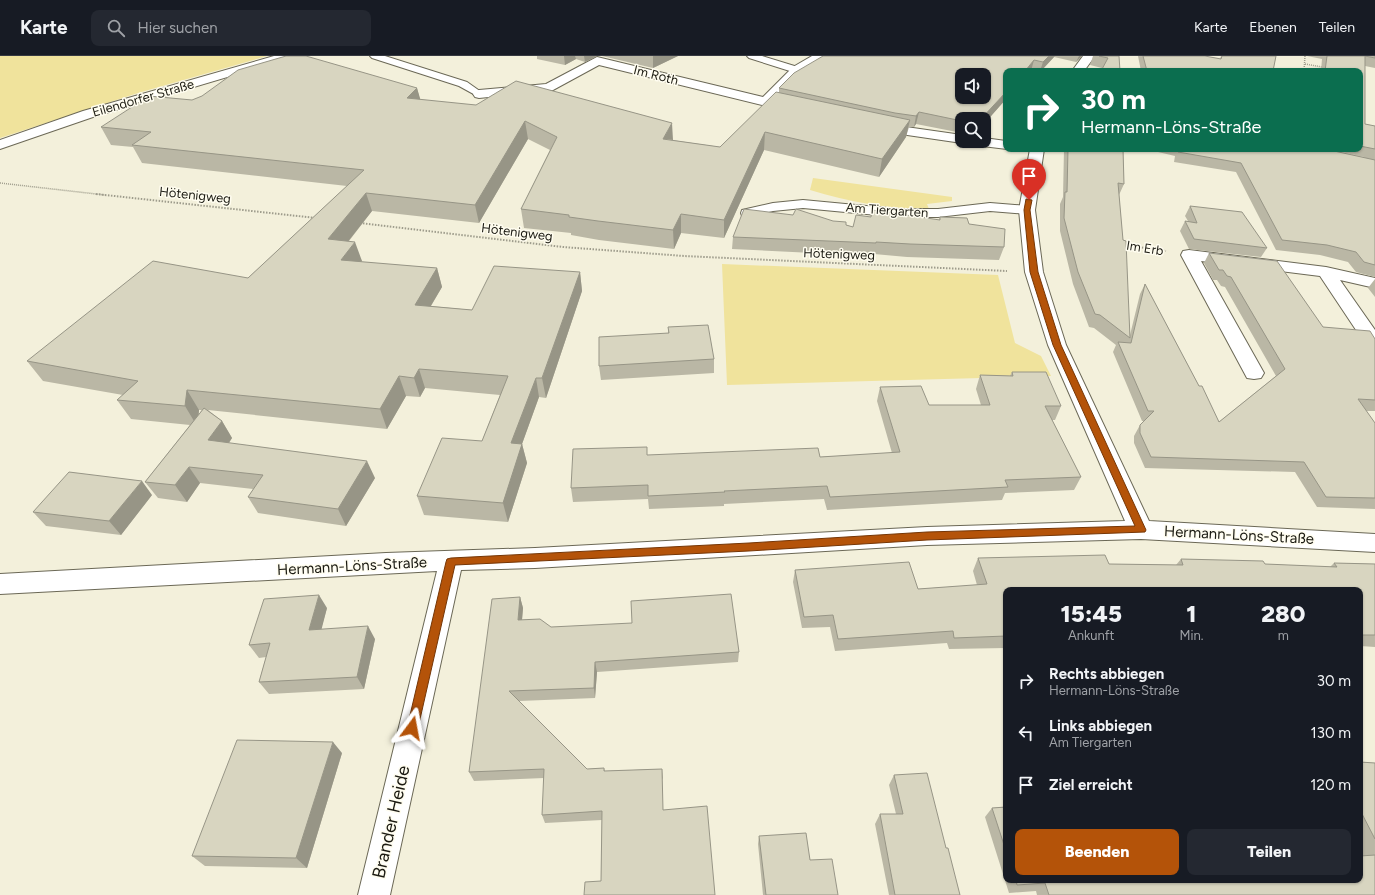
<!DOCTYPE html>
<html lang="de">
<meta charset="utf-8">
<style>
:root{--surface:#171b24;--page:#242831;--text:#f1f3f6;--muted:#9ea1a6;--line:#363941;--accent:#b45309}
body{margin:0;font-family:Figtree,sans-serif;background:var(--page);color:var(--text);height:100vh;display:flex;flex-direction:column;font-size:15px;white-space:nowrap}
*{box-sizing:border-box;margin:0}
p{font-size:13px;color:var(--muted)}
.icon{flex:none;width:22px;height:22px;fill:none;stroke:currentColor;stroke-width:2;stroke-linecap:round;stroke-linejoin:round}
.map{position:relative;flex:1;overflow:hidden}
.panel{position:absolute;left:1003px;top:531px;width:360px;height:296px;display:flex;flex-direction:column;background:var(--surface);border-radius:8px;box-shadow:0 1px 3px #0004}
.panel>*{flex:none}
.guide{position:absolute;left:1003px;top:12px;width:360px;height:84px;border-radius:8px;box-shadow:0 1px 3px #0004;background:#0b6e4f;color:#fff;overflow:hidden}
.buttons{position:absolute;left:955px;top:12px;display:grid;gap:8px}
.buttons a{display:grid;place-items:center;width:36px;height:36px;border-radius:8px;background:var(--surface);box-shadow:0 1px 3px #0004;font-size:20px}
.pin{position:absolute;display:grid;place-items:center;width:34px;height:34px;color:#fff;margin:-41px -17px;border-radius:50% 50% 50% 0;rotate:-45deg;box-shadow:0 0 4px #0007}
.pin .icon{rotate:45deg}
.me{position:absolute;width:44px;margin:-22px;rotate:13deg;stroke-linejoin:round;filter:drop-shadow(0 0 3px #0008)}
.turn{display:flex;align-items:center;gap:14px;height:84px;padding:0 12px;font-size:18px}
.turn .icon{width:52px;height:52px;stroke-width:2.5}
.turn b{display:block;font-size:28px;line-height:34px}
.eta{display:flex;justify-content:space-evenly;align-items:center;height:68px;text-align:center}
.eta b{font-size:24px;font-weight:800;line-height:28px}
.button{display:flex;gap:8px;margin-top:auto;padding:8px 12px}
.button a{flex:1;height:46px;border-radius:8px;background:var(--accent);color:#fff;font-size:16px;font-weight:800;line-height:46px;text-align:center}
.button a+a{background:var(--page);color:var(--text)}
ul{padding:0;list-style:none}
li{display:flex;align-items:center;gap:12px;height:52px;padding:0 12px}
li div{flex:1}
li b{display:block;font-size:15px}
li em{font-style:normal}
header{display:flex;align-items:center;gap:24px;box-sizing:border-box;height:56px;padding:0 20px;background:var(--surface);border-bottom:1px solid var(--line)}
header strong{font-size:19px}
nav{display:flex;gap:22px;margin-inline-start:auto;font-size:14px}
.search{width:280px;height:36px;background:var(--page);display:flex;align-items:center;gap:10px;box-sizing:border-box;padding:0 14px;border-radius:8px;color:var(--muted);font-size:15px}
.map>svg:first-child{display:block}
</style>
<header>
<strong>Karte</strong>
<div class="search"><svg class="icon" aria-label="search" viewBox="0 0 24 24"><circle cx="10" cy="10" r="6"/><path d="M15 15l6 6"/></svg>Hier suchen</div>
<nav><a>Karte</a><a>Ebenen</a><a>Teilen</a></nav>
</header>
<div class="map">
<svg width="1375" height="839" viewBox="0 0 1375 839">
<rect width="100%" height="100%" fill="#f3f0db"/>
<path fill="#f0e39c" d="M0 0H267L138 37 0 82Z
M813 122 952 141V145L927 148 929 153C888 153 849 146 810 134Z
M722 208 998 219 1015 287 1041 300 1051 320 727 329Z"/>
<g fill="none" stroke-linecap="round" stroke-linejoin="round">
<g stroke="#6b6856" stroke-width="2">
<path id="service" d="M370 0H385L467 26 484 38 479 41 459 30 372 2Z
M747 0H762L801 12 802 14 801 16H793L749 2Z
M803 144 898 153H938L990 147 1027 150 1031 151 1033 154 1031 157 1027 158 990 155 938 161H898L803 152 773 155 747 161 742 160 741 157 742 154 773 147Z"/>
</g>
<g stroke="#6b6856" stroke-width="2">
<path id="minor" d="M812 0H826L801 17 775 44 800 50 802 53 800 56 795 57 599 9 553 34 479 42 475 41 473 38 475 35 479 34 546 28 597 1 763 41 793 11Z
M1083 0H1095L1084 15H1072Z
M878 67 962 79V85H984V82L1006 85 1007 93 974 89 969 88 967 85 962 87 873 74 871 71 873 68Z
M1030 93H1044L1035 154 1043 216 1066 289 1149 465 1375 478V496L1141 483 927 489 535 512 461 514 390 839H358L437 515 0 538V518L386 497 535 492 927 471 1125 465 1048 289 1025 216 1019 154Z
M1189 194 1326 211 1375 222V232L1340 224 1375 274V294L1368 292 1320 220 1201 205 1264 317 1261 322 1254 323 1247 322 1181 199 1183 195Z"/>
</g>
<g stroke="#6b6856" stroke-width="2">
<path id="tertiary" d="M274 0H293L291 2 93 61 0 93V84L83 55Z"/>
</g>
<path stroke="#9e9c8c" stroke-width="1.5" stroke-dasharray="1 1" stroke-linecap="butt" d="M1305 8 1322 11
M1304 15 1305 0
M0 127 105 139"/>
<path stroke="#9e9c8c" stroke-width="2" stroke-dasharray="1.5 1.5" stroke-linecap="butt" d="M96 138 316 162
M360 167 563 191 684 200 1007 215
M1124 189 1166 195"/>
<use href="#service" fill="#fff" fill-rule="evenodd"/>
<use href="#minor" fill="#fff" fill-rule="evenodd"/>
<use href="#tertiary" fill="#fff" fill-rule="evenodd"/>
</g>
<path fill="#bab7a5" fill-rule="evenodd" d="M537 0H597L585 6 576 3 565 9 537 3Z
M602 0H678L653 12Z
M823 0H1082L1076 6 1054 1 1041 15H1006V43L984 68V63H962V77L916 68 914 71H909L906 81 879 121 764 94 724 182 681 177 674 193 599 184 571 179V177L524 172 521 153 550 94 528 83 479 167 372 155 349 185 362 205 360 206 437 212 442 231 431 250 472 254 580 216 582 235 546 342 539 341 522 388 527 407 508 466 424 459 417 440 482 385 500 339 425 332 420 341 406 340 387 373 208 354 222 365 232 382 229 387 375 422 346 470 258 457 248 441 253 433 200 427 187 446 158 442 145 426 190 369 131 363 117 344 123 339 43 325 27 305 248 222 347 130 142 107 133 91 111 89 101 71 192 44 417 32 420 44 672 84 720 91 779 37V32ZM199 354H202L199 358Z
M1093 0H1119L1102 12 1090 9Z
M1138 0H1205L1220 3 1221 0H1276L1273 15H1141Z
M1307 0H1375V12L1365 10V68L1375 70V221L1356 216 1348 206 1320 199 1276 194 1236 116 1174 106 1175 100 1158 96V93H1325L1364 101 1328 93H1360V15H1321L1322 3Z
M1064 93H1123L1124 128 1119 139 1130 279 1140 238 1145 228 1199 330 1219 366 1276 320 1225 231 1221 230 1217 224H1213L1204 207 1209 197 1323 271 1375 283V355H1366L1375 367V453L1317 451 1295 416 1145 412 1134 387V380L1140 369 1144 365H1142L1113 296 1116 289 1094 272 1089 271 1073 228 1060 175V148L1063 141Z
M1190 150 1267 192 1261 201 1189 193 1180 175 1185 165H1188L1185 160Z
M871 161 939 164 940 161 969 168 1004 191 999 204 907 201 874 198V200L732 193 733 181 846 169 853 171Z
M1375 223V241L1368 232Z
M668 271 714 303V317L601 324 599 310 668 277Z
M1012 316 1061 350 1055 364H1052L1081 421 1074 434 1005 437 1002 444 827 454 824 443 724 448V450L649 453 648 443 573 446 571 432 647 399 820 401 892 397 877 345 880 331 929 349H981L976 333 980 319 1010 320Z
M152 439 121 479 46 470 33 456Z
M978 502 1109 508 1176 509 1181 503 1265 508 1330 511 1334 507 1375 508V591L1360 590V534H1006V592L949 593 947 587 835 595 830 571 802 572 793 526 795 514 918 533 977 529 973 515Z
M520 541 523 552 522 564 551 571 739 596 738 606 597 616 595 642 519 645 587 713 604 712 605 715 662 713 663 722 601 825 602 764 545 767 542 759 544 722 474 725 469 716Z
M327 552 321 573 375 583 364 633 269 638 259 626 266 601 259 602 249 589Z
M342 697 307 812 205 810 192 800Z
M1360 706 1375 707V839H1037L1036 835 1009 837 985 761 992 752 1006 751V824H1360L1362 800 1360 795Z
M894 719 946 792 960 839H889L875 768 880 758H896L889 729Z
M759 780 810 804 838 839H763L758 788Z"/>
<path fill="#979586" d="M564 0H575L576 3 565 9Z
M584 0H597L585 6Z
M653 0H678L653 12Z
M1049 0H1055L1054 1 1041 15H1040L1043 6Z
M1079 0H1082L1076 6Z
M1034 4 1031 15H1025Z
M417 32 422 49 407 42Z
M1006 36V43L984 68V63H981Z
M919 56 916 68 914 71 916 60Z
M910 64 906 81 879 121 882 103Z
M525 65 528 83 479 167 475 149Z
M672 67 673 84 663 83Z
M765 76 764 94 724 182V164Z
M366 137 372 155 335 202 328 183Z
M681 158V177L674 193 673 174Z
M355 186 362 205 348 223 341 204Z
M437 212 442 231 420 268 415 249Z
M580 216 582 235 546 342 542 322Z
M419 313 425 332 420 341 414 322Z
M399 320 406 340 387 373 380 353Z
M536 322 539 341 522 388 527 407 508 466 503 447 511 387Z
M187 334 199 354 197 370 185 350Z
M222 365 232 382 219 401 208 384Z
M367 405 375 422 346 470 338 453Z
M189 411 200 427 187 446 175 429Z
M142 425 152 439 121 479 109 465Z
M319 539 327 552 318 587 309 574Z
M520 541 523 552 521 575 518 564Z
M368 570 375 583 364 633 357 621Z
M595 606 597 616 595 642 594 632Z
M333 686 342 697 307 812 296 802Z"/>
<path fill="#d8d5c0" stroke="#979586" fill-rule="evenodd" d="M286 0H306L417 32 407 42 476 49 516 25 672 67 663 83 720 91 776 36 910 64 882 103 765 76 724 164 681 158 673 174 598 165 569 161V159L521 153 557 81 525 65 475 149 366 137 328 183 355 186 341 204 437 212 415 249 472 254 494 210 580 216 542 322H536L511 387 522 388 503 447 417 440 442 382 482 385 508 320 419 313 414 322 399 320 380 353 187 334 185 350 117 344 138 325 27 305 153 205 248 222 364 114 132 89 151 76 101 71 149 40 192 44 202 40 238 14Z
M823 0H1049L1043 6 1034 4 1025 15H1006V36L981 63H962V65L919 56 916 60 895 57 779 32 794 17ZM962 19H984V41H962Z
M1099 0H1119L1120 15H1101L1108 2Z
M1143 0H1205L1221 3 1222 0H1276L1273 15H1147Z
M1327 0H1375V2L1365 0V68L1375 70V93L1360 90V15H1325Z
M1068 93H1123L1124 128 1118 127 1123 184 1126 185 1130 282 1100 259 1095 258 1078 216 1064 162 1065 136H1067Z
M1179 93H1325L1375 104V209L1364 206 1356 196 1327 189 1282 184 1241 107 1178 96Z
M1190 150 1242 156 1267 192 1194 183 1185 165 1197 167Z
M744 153 793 159 796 153 833 165 846 166V169L853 171 856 159 871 161 872 154 940 164V161L967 162 969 168 1005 173 1004 191 910 188 876 186V187L733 181Z
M1209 197 1277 205 1323 271 1370 275 1375 283V344L1358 343 1375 367V442L1326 441 1304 406 1151 401 1140 377V369L1154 355H1148L1118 286 1131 287 1145 228 1199 330H1202L1219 366 1285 313 1231 221 1227 220 1223 214H1219Z
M708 269 714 303 599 310V281L669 277 668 271Z
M1012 316H1046L1061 350H1045L1081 421 1005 424 1008 431 830 441 827 430 724 435 725 436 648 440V429L571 432 573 393 647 391V399L818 392 820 401 900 396 880 331 921 330 929 349H990L980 319 1013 320Z
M204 352 222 365 208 384 367 405 338 453 248 441 263 419 189 411 175 429 145 426Z
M69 416 142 425 109 465 33 456Z
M1105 499 1109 508 1183 509 1181 503 1263 505 1265 508 1337 511 1334 507 1375 508V579H1360V534H1006V580L954 582 953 575 838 583 833 559 804 561 795 514 909 506 918 533 987 528 978 502Z
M731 538 739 596 595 606 594 632 509 635 587 713 604 712V715L662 713 663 754 707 750 715 839H584L585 826 601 825 602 755 542 759 544 713 469 716 492 543 520 541 518 564 540 563 551 571 632 567 631 545Z
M319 539 309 574 368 570 357 621 259 626 270 587 249 589 264 543Z
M237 684 333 686 296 802 192 800Z
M1360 706 1375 707V783L1360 754Z
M927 717 946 792H948L960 839H895L880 758H903L894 719Z
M1006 751V795L992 752Z
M806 777 810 804 832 803 838 839H766L759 780Z
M1375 799V839H1049L1045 827 1017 829 1016 824H1360V800Z"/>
<path fill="#b45309" stroke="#753606" d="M1026 143 1032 144 1030 154 1038 216 1061 289 1146 474 1145 476 927 484 749 495 455 509 418 672 417 676 412 678 408 676 407 672 446 506 447 503 451 502 749 487 927 476 1135 470 1053 289 1030 216 1024 154Z"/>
<g text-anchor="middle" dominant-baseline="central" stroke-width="3" stroke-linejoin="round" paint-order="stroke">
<g font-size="13" fill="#1b1a12" stroke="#fffdf0">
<text transform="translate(656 19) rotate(14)">Im Roth</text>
<text transform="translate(143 42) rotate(-16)">Eilendorfer Straße</text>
<text transform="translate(195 139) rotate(6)">Hötenigweg</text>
<text transform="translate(887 154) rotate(4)">Am Tiergarten</text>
<text transform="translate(517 176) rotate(7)">Hötenigweg</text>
<text transform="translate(1145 192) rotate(9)">Im Erb</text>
<text transform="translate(839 198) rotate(2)">Hötenigweg</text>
</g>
<g font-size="15" fill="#1b1a12" stroke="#fffdf0">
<text transform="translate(1239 479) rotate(3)">Hermann-Löns-Straße</text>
<text transform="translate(352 510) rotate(-3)">Hermann-Löns-Straße</text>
</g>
<g font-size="18" fill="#1b1a12" stroke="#fffdf0">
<text transform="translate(391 766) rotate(-77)">Brander Heide</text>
</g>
</g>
</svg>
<div class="buttons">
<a><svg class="icon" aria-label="sound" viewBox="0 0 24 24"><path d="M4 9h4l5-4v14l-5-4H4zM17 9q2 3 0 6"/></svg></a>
<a><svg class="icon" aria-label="search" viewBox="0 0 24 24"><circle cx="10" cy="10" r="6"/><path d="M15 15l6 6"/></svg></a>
</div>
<div class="pin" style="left:1029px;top:144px;background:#d93025"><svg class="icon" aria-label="arrive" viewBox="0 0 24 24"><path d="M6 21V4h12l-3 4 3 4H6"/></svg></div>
<svg class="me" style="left:412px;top:672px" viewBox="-20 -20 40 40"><path d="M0-17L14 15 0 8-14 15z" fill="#b45309" stroke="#fff" stroke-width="4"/></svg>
<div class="guide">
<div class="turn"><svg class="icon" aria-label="right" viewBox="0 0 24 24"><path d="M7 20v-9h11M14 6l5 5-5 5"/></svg><div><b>30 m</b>Hermann-Löns-Straße</div></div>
</div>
<section class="panel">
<div class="eta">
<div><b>15:45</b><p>Ankunft</p></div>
<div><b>1</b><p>Min.</p></div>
<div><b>280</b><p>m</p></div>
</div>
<ul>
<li><svg class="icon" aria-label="right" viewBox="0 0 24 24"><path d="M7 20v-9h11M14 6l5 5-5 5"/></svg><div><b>Rechts abbiegen</b><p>Hermann-Löns-Straße</p></div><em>30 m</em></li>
<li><svg class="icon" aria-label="left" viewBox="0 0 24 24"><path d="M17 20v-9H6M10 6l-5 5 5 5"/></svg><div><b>Links abbiegen</b><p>Am Tiergarten</p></div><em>130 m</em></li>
<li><svg class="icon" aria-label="arrive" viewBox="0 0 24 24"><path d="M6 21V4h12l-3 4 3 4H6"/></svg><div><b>Ziel erreicht</b></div><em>120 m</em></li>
</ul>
<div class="button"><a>Beenden</a><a>Teilen</a></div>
</section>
</div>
